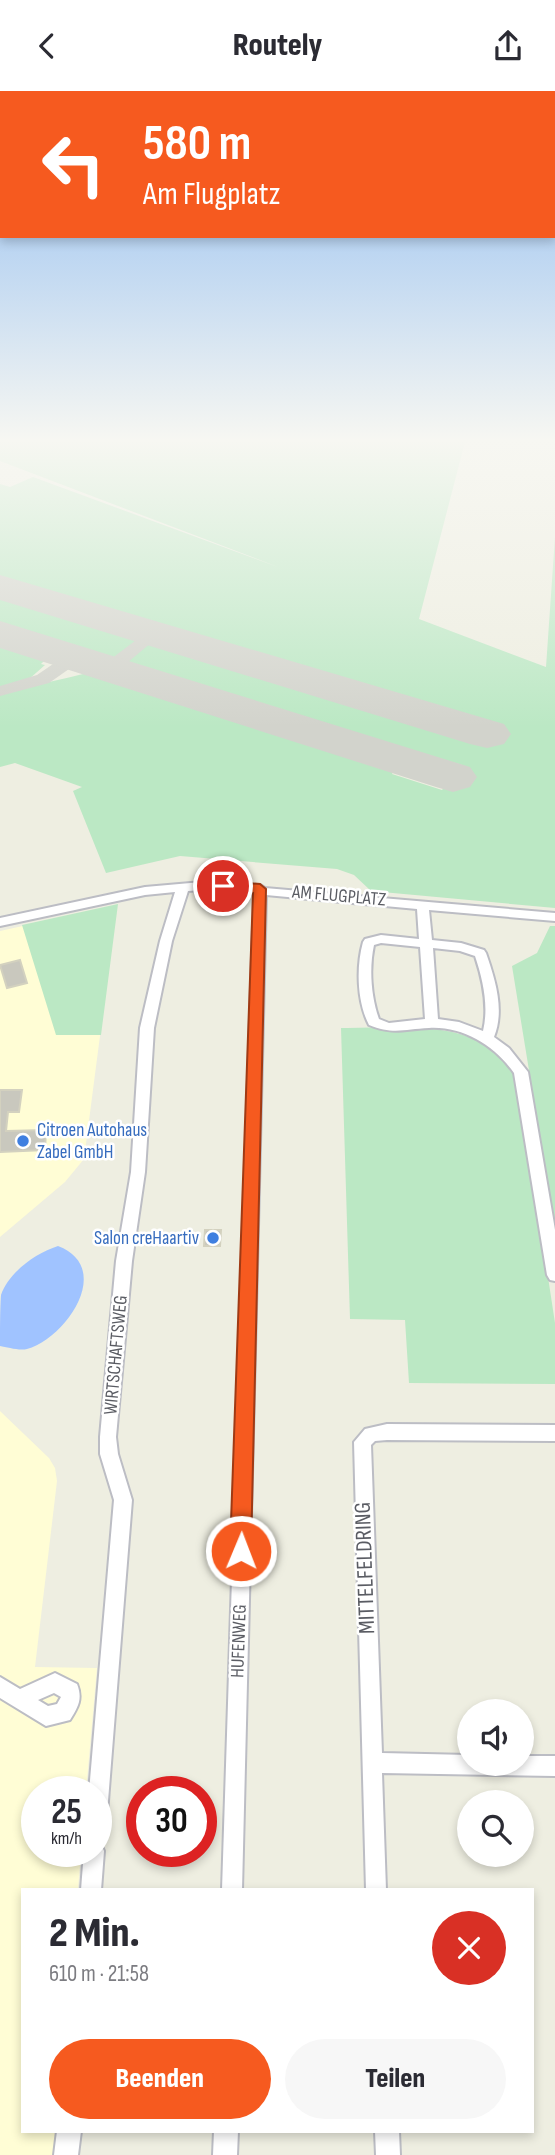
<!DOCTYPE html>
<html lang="de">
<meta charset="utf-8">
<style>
:root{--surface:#fff;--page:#f7f7f7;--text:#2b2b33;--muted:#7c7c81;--accent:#f65a1f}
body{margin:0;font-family:"Sofia Sans Condensed",sans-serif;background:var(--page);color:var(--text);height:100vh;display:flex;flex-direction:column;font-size:26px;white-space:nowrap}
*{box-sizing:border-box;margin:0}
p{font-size:23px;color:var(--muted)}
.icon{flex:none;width:38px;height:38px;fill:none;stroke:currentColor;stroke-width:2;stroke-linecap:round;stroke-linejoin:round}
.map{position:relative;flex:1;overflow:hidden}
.drawer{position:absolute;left:21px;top:1797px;width:513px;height:245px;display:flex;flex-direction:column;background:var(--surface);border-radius:0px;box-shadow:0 4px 10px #0003}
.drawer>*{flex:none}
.guide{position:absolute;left:0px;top:0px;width:556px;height:147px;box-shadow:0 4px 10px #0003;background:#f65a1f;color:#fff;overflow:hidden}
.fabs{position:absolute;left:457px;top:1608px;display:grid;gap:14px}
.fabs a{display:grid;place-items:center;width:77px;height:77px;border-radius:50%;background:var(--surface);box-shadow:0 4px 10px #0003;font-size:35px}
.speed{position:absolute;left:21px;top:1685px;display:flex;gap:14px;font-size:35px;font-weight:700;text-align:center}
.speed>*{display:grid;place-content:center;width:91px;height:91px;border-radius:50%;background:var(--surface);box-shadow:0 4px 10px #0003;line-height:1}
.speed small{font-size:18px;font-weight:400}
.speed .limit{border:10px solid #d22;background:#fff;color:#111}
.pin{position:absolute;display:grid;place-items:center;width:60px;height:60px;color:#fff;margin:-30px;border:4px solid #fff;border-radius:50%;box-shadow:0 2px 7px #0007}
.me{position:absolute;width:77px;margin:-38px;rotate:1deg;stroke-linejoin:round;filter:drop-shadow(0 0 5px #0008)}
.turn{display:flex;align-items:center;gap:24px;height:147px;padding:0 28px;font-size:32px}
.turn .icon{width:91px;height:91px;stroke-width:2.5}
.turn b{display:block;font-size:49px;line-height:60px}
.round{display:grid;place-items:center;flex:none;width:74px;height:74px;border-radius:37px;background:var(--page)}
.head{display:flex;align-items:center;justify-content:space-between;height:119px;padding:0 28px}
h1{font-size:42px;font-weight:800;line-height:52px}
.primary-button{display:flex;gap:14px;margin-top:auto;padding:14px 28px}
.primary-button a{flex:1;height:80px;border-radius:42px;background:var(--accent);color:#fff;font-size:28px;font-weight:800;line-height:80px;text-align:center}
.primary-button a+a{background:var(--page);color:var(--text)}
header{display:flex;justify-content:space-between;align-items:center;height:91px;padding:0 28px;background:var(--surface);font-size:32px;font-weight:800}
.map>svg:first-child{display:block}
</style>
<header><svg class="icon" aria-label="back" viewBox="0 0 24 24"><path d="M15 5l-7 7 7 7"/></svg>Routely<svg class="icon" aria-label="share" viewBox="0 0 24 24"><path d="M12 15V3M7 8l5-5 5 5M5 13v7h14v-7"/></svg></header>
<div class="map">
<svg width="555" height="2064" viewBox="0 0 555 2064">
<rect width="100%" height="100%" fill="#eeeee1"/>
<path fill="#fffdd5" d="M117 814 84 1068 65 1091 0 1146V840Z
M0 1320 49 1367 55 1377 57 1390 35 1576 97 1577 86 1701H37V1760L81 1761 78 1799H23V2040L57 2041 55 2064H0Z"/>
<path fill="#bbe8c4" d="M0 347H466L419 528 546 576 555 446V817L371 800 354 784 337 778 180 765 106 782 73 700 82 696 15 672 0 676V603C35 594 62 588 92 581L395 678 392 683 442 699 462 674 418 661 414 665 0 535V393L10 396 33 386 278 476 0 370Z
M0 552 44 566 42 568 45 569 41 573 45 574 28 589 0 597Z
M118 813 101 944H56L22 834Z
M550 835H555V1139L512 875 537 862Z
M341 937C403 938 493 923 519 996L555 1232V1293L409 1292 405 1229 350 1228Z"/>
<path fill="#a0c3ff" d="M58 1155C115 1177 65 1248 27 1258 19 1260 7 1256 0 1255 0 1240 0 1218 1 1204 9 1181 36 1162 58 1155Z"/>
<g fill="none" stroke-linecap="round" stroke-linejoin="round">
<path fill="#d2d3cc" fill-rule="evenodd" d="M152 537 160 542 158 546 115 582H103L100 578 103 574Z
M89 567 98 572 95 576 69 578 49 592 0 605V595L37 584 59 569Z"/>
<path fill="#d2d3cc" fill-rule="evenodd" d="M0 484 504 633 511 643 504 653 487 657 470 653 0 509Z
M0 530 470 676 477 686 470 696 453 701 436 696 0 557Z"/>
</g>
<path fill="#c9c8be" stroke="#d3d1bf" stroke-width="2" d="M20 869 27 892 7 897 0 874Z
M0 999H22L19 1021H8L6 1040 46 1039 45 1059 0 1061Z
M205 1139H221L220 1155H204Z"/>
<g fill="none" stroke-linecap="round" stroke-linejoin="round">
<g stroke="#bcbdc4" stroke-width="4">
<path id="minor" d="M202 791 255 796 260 794 265 797 555 822V830L429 819 432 849 461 852 484 859 486 862C495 888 505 919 494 946L509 957 528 981 555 1139V1190L550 1189 547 1184 514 982C495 955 463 935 429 937 405 938 393 944 369 934 357 911 356 876 363 851L365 848 381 844 419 848 417 818 266 804 242 1799H222L254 803 202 799 188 800 172 850 154 937 145 1081 132 1170 116 1346 118 1363 132 1409 106 1735 103 1742 96 1745V1701H89L114 1409 100 1363V1346L116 1170 131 1081 140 937 160 850 175 801 145 804 0 835V827L145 796ZM381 852 420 856 425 928 389 932 379 928C371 906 369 877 374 854ZM433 857 460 860 475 865C483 889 489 915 483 940L459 931 438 928Z
M387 1333 555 1334V1350L387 1349 375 1350 371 1354 382 1662 469 1664V1673H522V1665H555V1685L382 1682 386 1799H366L354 1351 365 1338Z
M55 1582 77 1593C83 1608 78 1616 70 1629L46 1635 0 1607V1586L20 1598ZM54 1602 61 1606 57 1613 48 1615 38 1609Z
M96 1751 101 1753 104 1760 101 1799H81L84 1760H96Z
M57 2040H81L78 2064H54Z
M214 2040H238L237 2064H213Z
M375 2040H399L400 2064H376Z"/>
</g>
<use href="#minor" fill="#fff" fill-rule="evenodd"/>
</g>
<linearGradient id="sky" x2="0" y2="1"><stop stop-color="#8bbaf1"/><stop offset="0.55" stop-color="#f7f7f2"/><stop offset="1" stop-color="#f7f7f2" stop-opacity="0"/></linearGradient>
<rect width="555" height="636" fill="url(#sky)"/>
<path fill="#f65a1f" stroke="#a03a14" stroke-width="2" d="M223 790 260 793 266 798 251 1460 248 1467 241 1470 233 1467 230 1460 253 802 218 798 216 795Z"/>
<g fill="#3f7fe0" stroke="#fff" stroke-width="2.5">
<circle cx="23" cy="1050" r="7"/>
<circle cx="213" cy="1147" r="7"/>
</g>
<g text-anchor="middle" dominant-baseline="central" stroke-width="5" stroke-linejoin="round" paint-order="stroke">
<g font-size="19" fill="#5a5c63" stroke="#fff">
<text transform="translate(339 805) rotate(5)">AM FLUGPLATZ</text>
<text transform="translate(116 1264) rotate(-85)">WIRTSCHAFTSWEG</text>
<text transform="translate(239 1550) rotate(-88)">HUFENWEG</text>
</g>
<g font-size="19" fill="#366cbe" stroke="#fff" text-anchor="start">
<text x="37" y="1039">Citroen Autohaus<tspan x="37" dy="22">Zabel GmbH</tspan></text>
<text x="199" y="1147" text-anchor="end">Salon creHaartiv</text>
</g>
<g font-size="23" fill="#5a5c63" stroke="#fff">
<text transform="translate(365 1477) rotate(-92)">MITTELFELDRING</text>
</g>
</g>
</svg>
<div class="fabs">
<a><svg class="icon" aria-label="sound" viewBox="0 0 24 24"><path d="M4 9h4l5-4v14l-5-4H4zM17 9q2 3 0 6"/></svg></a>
<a><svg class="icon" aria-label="search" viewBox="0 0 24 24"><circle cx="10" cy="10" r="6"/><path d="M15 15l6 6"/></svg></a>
</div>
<div class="speed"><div>25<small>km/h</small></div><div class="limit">30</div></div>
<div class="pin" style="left:223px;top:795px;background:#d93025"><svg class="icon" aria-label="arrive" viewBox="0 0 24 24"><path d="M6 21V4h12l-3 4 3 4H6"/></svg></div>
<svg class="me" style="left:241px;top:1460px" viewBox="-20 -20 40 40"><circle r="17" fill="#f65a1f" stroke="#fff" stroke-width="3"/><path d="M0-11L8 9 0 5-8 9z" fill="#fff"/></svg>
<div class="guide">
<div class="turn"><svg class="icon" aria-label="left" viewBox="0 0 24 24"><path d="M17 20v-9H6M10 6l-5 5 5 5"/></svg><div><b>580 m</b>Am Flugplatz</div></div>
</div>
<section class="drawer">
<div class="head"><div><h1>2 Min.</h1><p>610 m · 21:58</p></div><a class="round" style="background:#d93025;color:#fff"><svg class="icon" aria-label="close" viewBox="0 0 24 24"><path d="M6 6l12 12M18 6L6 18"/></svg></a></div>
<div class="primary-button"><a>Beenden</a><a>Teilen</a></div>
</section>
</div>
